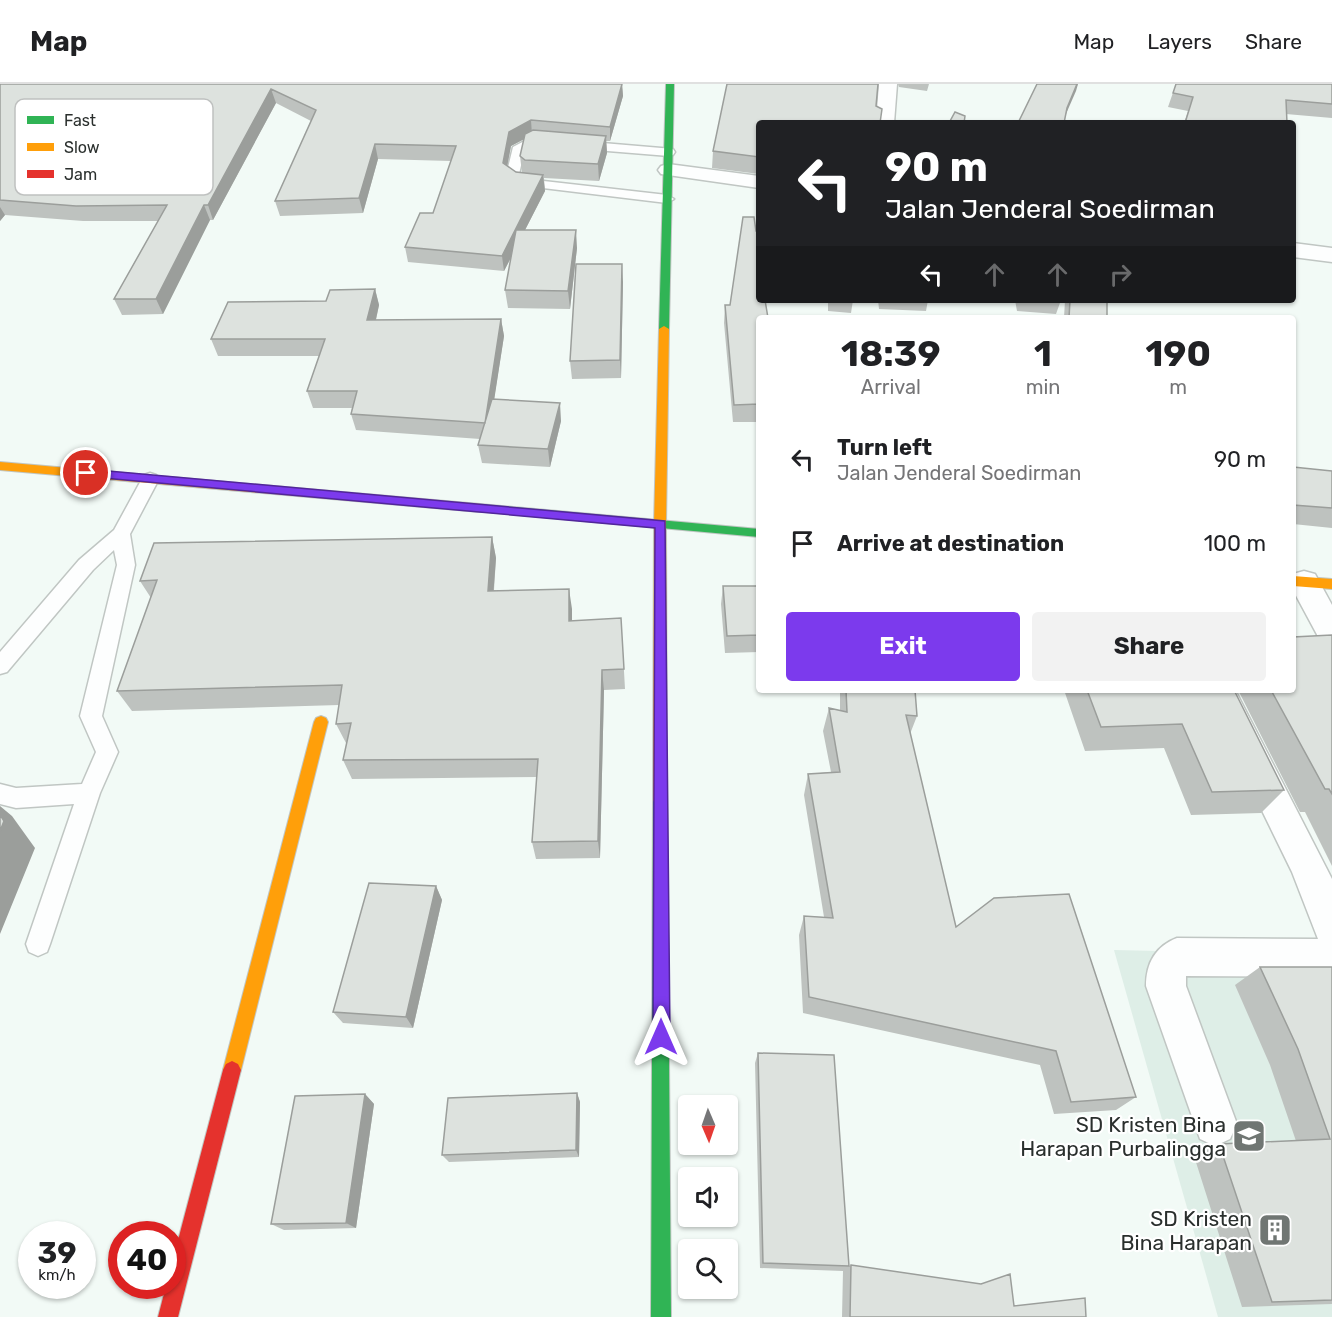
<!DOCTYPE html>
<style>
:root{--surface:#fff;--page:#f2f2f2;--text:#202124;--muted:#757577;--line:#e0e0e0;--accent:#7c3aed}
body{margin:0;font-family:Rubik,sans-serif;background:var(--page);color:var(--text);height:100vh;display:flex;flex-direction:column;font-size:22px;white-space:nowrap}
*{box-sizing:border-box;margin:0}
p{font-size:20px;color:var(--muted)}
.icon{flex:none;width:33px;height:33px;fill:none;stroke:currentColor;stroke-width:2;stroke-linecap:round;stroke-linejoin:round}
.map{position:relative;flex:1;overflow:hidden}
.panel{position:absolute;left:756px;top:231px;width:540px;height:378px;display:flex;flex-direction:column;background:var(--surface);border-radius:6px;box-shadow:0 2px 4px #0004}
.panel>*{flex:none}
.banner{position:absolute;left:756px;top:36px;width:540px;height:183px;border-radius:6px;box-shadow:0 2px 4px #0004;background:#202124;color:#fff;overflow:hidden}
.needle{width:39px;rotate:178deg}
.buttons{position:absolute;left:678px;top:1011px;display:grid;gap:12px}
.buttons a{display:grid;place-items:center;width:60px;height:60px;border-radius:6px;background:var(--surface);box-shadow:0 2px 4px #0004;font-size:30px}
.speed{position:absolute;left:18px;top:1137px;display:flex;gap:12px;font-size:30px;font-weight:700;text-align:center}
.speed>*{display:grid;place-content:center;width:78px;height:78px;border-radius:50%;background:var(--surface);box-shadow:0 2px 4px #0004;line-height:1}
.speed small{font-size:15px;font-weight:400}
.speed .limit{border:9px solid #d22;background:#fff;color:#111}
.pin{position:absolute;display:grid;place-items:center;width:51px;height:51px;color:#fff;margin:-26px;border:3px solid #fff;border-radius:50%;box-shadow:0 2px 6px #0007}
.me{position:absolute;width:66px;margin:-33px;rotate:0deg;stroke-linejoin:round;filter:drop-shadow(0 0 4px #0008)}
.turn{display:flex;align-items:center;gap:21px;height:126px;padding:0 30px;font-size:27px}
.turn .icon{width:78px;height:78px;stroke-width:2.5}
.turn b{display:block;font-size:42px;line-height:51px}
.lanes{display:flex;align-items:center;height:57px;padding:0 30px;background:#0003;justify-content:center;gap:30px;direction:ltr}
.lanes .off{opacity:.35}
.eta{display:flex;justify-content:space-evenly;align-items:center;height:102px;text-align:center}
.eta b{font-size:36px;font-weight:700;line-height:42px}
.cta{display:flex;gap:12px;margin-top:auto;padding:12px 30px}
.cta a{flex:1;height:69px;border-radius:6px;background:var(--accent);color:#fff;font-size:24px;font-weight:700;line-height:69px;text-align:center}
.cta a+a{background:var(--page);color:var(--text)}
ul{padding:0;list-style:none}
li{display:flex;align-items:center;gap:18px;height:84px;padding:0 30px}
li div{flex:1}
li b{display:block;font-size:22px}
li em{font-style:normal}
header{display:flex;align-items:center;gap:36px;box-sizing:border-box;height:84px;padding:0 30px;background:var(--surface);border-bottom:2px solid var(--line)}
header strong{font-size:28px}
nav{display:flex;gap:33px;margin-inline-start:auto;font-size:21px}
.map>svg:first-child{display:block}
</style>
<header>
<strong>Map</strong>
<nav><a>Map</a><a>Layers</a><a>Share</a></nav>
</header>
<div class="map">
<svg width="1332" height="1233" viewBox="0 0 1332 1233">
<rect width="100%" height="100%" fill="#f2faf6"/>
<path fill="#deeee7" d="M1114 866 1332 871V1233H1218Z"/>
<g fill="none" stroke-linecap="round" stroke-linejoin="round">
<g stroke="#c0c6c3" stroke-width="3">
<path id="lane" d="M532 53 673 65 675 68 673 71 669 72 534 61 525 65 519 90 526 95 667 111 674 115 667 119 518 101 506 92 513 63Z
M150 389 156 391 159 395 130 450 135 481 102 632 118 668 100 709 50 860 47 868 38 872 29 868 26 860 74 720 16 724 0 720V700L16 704 82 700 96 668 80 632 117 481 114 466 93 486 7 588 0 590V568L79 476 114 446 144 391Z"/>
</g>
<g stroke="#c0c6c3" stroke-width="3">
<path id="street" d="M879 0H897L894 39H876Z
M668 80 759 92V104L661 90 658 86 661 82Z
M1293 159 1332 164V178L1293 173Z
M1304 487 1315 490 1332 521V561L1321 558 1293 506V490Z
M1203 606H1235L1332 795V893L1186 892V902L1237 1040 1230 1055 1215 1062 1200 1055 1146 902C1146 879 1156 862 1177 854L1318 855 1292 788Z"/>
</g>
<g stroke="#c0c6c3" stroke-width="2">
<path id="fast" d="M666 0H674L669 245 664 248 659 245Z
M480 420 759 445V453L476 427 474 424 476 421Z
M660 710 665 712 667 716 671 1233H651L653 716 655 712Z"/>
</g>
<g stroke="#c0c6c3" stroke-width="2">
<path id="slow" d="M664 242 669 245 666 440 667 716 665 720 660 722 655 720 653 716 654 440 659 245Z
M0 378 480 420 486 424 480 428 0 386Z
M1293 492 1332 495V505L1293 502Z
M321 632 326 634 328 638 241 986 238 992 232 995 226 992 223 986 314 638 316 634Z"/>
</g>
<g stroke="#c0c6c3" stroke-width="2">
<path id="jam" d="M232 977 238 980 241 986 178 1233H158L166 1202H172V1179L223 986 226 980Z"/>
</g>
<use href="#lane" fill="#fdfefe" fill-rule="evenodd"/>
<use href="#street" fill="#fdfefe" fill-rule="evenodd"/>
<use href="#fast" fill="#30b455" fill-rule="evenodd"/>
<use href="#slow" fill="#ff9f0a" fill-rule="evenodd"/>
<use href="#jam" fill="#e5322d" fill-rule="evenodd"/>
</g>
<path fill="#bec2bf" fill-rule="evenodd" d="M0 0H622L623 12 610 57H606L607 69 599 97 544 94 545 107 525 146 577 164 570 225 508 224 505 206 511 174 504 187 408 178 405 163 433 129 451 77 378 75 363 129 280 132 275 117 311 37 276 19 213 136H210L163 230 122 231 114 215 158 137H83L5 131 0 137ZM524 55 520 72 522 89 516 88 507 82 511 62Z
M898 0H929L927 7 899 3Z
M1176 0H1332V34L1286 30 1287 39H1184L1188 27 1168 23Z
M759 39V90L712 84 713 67Z
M756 147 759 234V338H733L724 239 725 221H730Z
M623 198 621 294 572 295 570 277Z
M375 205 379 221 376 236 501 235 504 252 494 315 561 337 550 383 482 379 478 361 480 355 356 346 351 330 352 324H313L307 307 319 272H218L211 255 326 217Z
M828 216H853L851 229 828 227Z
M878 216H928L926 227 879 225Z
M1015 216H1061L1056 230 1017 227Z
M1065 216H1107V234H1064Z
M1293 383 1332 387V444L1293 440Z
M492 453 496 474 494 506 572 525V537L621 534 625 605 604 606 600 774 536 775 532 758 537 693 352 695 343 676 347 659H346L336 640 339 621 132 627 117 607 151 514 140 497Z
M723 502H759V568L725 569 721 520Z
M1332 551V782L1305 728H1300L1238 606H1293Z
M840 606H915L917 632 910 650 956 843 1136 1013 1116 1026 1054 1030 1040 981 803 929 799 851 804 832 824 833 804 711 808 690 831 688 823 647 829 624 840 627Z
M1064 606H1234L1284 706 1261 729 1191 731 1164 664 1085 667Z
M436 802 442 816 413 944 343 939 333 928Z
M1260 883H1332V1220L1242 1223 1194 1072 1219 1060 1296 1057 1270 981 1235 901Z
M758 969 849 1182 851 1181 1014 1222 1086 1233H842L843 1187 760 1184 755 979Z
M577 1009 580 1018 579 1073 449 1078 442 1071Z
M365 1010 374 1020 356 1144 284 1146 271 1140Z"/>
<path fill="#9b9e9b" d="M622 0 623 12 610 57V43Z
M1077 0H1078L1076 7 1062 39 1067 24Z
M271 5 276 19 213 136 208 121Z
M531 36 532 51 511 62 505 94 503 79 509 48Z
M606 52 607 69 599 97 598 80Z
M375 60 378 75 363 129 359 114Z
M543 91 545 107 504 187 502 172Z
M204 121 210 136 163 230 156 215Z
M0 123 5 131 0 137Z
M576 146 577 164 570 225 568 207Z
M622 180 623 198 621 294 620 276Z
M375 205 379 221 372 253 367 236Z
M501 235 504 252 488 356 485 339Z
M560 319 561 337 550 383 548 365Z
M492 453 496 474 492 527 488 507Z
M569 505 572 525V557L569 537Z
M602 586 604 606 600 774 598 757Z
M0 722 12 732 35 764 0 850Z
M436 802 442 816 413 944 406 933Z
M577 1009 580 1018 579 1073 576 1066Z
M365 1010 374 1020 356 1144 346 1139Z"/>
<path fill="#dde2de" stroke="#9b9e9b" stroke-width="1.5" d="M0 0H622L610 43 531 36 509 48 503 79 516 88 543 91 502 172 405 163 420 129H433L456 62 375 60 359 114 275 117 316 26 271 5 208 121H204L156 215H114L167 121 76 122 0 116Z
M727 0H878L876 22 882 25 880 39H759V73L713 67Z
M1037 0H1077L1067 24 1064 39H1018Z
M1176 0H1332V20L1286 16 1287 39H1185L1193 13 1173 9Z
M955 28 965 32 964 39H949Z
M533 46 606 52 598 80 525 76 520 72 525 50Z
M743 133H754L756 147H759V216H765L768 234H759V320L734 321 725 221H730Z
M516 146H576L568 207 505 206Z
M576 180H622L620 276 570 277Z
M375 205 367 236 501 235 485 339 351 330 357 307H307L325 255H211L228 218 326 217 330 206Z
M1070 216H1107V234H1069Z
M492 315 560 319 548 365 478 361Z
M1293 383 1332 387V424L1293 421Z
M492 453 488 507 569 505V537L621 534 624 585 602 586 598 757 532 758 538 675 343 676 351 639 336 640 342 601 117 607 157 496 140 497 154 459Z
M723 502H759V551L727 552Z
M1332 551V710L1329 705H1325L1271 606H1293V553Z
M846 606H915L917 632 906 631 956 843 994 814 1069 810 1136 1013 1071 1018 1056 967 809 913 804 832 833 834 808 690 840 688 829 624 847 628Z
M1087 606H1234L1284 706 1212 708 1182 640 1101 643Z
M0 731 4 737 0 747Z
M369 799 436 802 406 933 333 928Z
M1260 883H1332V1216L1272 1218 1219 1060 1330 1055 1298 965Z
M758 969 834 971 849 1182 763 1179Z
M577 1009 576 1066 442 1071 448 1014Z
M365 1010 346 1139 271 1140 295 1012Z
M851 1181 981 1200 1010 1190 1014 1222 1085 1214 1086 1233H850Z"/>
<path fill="#7c3aed" stroke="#51269a" stroke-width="1.5" d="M86 385 665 437 670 953 667 959 661 962 655 959 653 953 655 444 81 392 80 389Z"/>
<defs>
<g id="school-square" transform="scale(1.725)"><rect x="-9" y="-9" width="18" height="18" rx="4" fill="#707673" stroke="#fff"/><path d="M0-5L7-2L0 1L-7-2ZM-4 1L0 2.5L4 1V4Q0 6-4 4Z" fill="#fff"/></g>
<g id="building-square" transform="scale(1.725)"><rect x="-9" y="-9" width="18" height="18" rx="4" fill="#707673" stroke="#fff"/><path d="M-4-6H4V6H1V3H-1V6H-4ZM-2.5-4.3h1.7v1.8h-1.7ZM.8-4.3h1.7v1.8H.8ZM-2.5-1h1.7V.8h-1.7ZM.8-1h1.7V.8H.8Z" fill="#fff"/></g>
</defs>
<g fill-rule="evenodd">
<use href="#school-square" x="1249" y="1052"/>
<use href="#building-square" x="1275" y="1146"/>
</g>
<g text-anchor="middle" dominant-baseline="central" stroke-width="4.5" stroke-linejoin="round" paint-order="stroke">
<g font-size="21" fill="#2a2f2d" stroke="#fff" text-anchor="end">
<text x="1226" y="1040">SD Kristen Bina<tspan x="1226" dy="24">Harapan Purbalingga</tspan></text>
<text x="1252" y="1134">SD Kristen<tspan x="1252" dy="24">Bina Harapan</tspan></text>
</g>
</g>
<rect x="15" y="15" width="198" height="96" rx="9" fill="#fff" stroke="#bfc1c0" stroke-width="1.5"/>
<rect x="27" y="32" width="27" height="8" fill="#30b455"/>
<rect x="27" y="59" width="27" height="8" fill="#ff9f0a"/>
<rect x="27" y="86" width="27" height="8" fill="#e5322d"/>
<g font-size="16" fill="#2a2f2d">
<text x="64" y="42">Fast</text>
<text x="64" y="69">Slow</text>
<text x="64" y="96">Jam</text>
</g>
</svg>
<div class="buttons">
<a><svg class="needle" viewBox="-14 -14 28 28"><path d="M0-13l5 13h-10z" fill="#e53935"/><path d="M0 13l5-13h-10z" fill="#757577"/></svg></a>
<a><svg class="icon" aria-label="sound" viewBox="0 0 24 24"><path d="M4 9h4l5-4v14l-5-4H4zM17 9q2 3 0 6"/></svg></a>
<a><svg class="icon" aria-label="search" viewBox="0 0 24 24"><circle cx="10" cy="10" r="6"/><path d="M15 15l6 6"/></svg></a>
</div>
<div class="speed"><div>39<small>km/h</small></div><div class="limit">40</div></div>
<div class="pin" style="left:86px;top:389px;background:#d93025"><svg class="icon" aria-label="arrive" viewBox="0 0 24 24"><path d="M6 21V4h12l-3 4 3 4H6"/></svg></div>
<svg class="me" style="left:661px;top:953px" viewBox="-20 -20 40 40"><path d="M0-17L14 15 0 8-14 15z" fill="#7c3aed" stroke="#fff" stroke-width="4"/></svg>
<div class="banner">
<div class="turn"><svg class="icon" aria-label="left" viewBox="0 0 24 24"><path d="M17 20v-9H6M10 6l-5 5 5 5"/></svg><div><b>90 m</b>Jalan Jenderal Soedirman</div></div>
<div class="lanes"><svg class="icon" aria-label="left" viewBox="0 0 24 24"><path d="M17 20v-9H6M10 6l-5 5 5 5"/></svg><svg class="icon off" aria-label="ahead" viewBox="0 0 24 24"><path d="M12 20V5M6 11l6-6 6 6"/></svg><svg class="icon off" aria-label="ahead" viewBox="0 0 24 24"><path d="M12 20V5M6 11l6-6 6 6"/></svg><svg class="icon off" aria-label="right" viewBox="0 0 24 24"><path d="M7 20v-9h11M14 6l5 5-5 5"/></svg></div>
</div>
<section class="panel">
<div class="eta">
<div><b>18:39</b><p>Arrival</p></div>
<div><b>1</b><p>min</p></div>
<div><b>190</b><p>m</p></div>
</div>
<ul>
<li><svg class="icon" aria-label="left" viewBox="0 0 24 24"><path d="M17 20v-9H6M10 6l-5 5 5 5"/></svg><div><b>Turn left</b><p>Jalan Jenderal Soedirman</p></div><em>90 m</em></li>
<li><svg class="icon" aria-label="arrive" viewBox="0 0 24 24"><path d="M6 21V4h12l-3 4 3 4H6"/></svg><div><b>Arrive at destination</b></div><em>100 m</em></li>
</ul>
<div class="cta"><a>Exit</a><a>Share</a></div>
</section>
</div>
